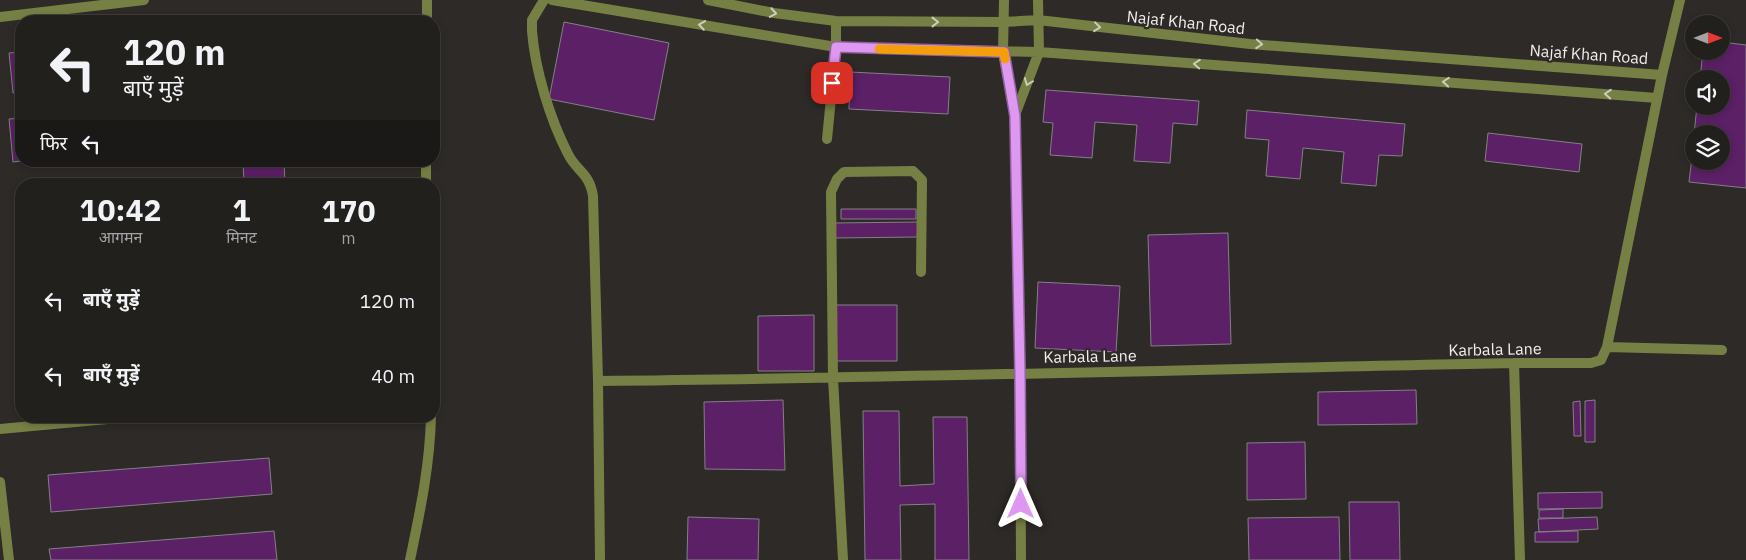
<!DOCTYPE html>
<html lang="hi">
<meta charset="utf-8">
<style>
:root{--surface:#22201d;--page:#2a2826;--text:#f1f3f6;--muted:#a2a3a4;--line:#3f3e3b}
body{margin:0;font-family:"IBM Plex Sans","Noto Sans Devanagari",sans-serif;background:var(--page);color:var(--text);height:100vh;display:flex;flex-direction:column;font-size:19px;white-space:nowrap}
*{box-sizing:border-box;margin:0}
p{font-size:16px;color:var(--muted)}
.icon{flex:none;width:28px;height:28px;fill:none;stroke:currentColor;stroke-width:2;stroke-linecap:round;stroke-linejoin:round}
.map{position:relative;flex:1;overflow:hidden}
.side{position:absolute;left:15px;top:178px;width:425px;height:245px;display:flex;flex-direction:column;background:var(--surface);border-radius:20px;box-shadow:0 2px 8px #0003,0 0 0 1px var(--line)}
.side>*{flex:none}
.guide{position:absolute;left:15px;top:15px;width:425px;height:152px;border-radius:20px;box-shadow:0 2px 8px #0003,0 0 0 1px var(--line);background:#22201d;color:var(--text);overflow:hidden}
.needle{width:32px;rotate:90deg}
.fabs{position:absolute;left:1685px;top:15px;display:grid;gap:10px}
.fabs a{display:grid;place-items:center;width:45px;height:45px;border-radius:50%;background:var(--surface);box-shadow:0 2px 8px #0003,0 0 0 1px var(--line);font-size:25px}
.pin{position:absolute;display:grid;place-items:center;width:42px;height:42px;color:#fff;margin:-21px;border-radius:10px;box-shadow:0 2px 8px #0006}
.me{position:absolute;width:55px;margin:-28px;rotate:0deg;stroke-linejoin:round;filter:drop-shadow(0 0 4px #0008)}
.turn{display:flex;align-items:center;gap:18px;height:105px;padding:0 25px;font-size:22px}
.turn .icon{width:65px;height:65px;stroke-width:2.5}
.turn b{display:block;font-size:35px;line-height:42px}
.then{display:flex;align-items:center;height:48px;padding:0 25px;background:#0003;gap:10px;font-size:19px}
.eta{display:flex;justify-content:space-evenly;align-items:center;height:85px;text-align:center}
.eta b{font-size:30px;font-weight:700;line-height:35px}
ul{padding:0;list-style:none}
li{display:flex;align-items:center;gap:15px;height:75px;padding:0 25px}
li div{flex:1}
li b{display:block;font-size:19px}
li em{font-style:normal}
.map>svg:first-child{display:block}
</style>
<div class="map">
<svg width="1746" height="560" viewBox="0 0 1746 560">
<rect width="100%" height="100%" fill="#2e2a27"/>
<path fill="#5b2066" stroke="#848085" d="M338 16 339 21H289Z
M564 22 669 43 654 120 549 99Z
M1721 42 1746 45V188L1689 182 1694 140V161H1721V134H1694L1697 106H1721V79H1700L1703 51H1721Z
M21 52V92L13 93 9 53Z
M850 72 950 77 948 114 849 109Z
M1046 90 1199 101 1197 125 1173 123 1170 163 1134 161 1137 125 1095 122 1092 158 1050 155 1053 123 1043 122Z
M1247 110 1405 124 1402 156 1379 155 1376 186 1341 183 1344 152 1303 148 1300 179 1266 176 1269 140 1245 138Z
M21 118V161L13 162 9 119Z
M1488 133 1582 144 1579 172 1485 161Z
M243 161H284L285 184H244Z
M841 209H916V219H841Z
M918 222V237L834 238V223Z
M1228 233 1231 344 1151 346 1148 235Z
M1038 282 1120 286 1116 352 1035 348Z
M836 305H897V361H836Z
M814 315V371H758V316Z
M1416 390 1417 424 1318 425V392Z
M783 400 785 470 705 469 704 402Z
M1595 400V442H1585V401Z
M1580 401 1581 436H1574L1573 402Z
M863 411H899L900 486 934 484 933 417H967L969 560H935V504L900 505 901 560H865Z
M1305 442 1306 499 1247 500V443Z
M269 458 272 494 51 512 48 475Z
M1602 492V508L1538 509V493Z
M1349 502H1399L1400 560H1350Z
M1563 509V518H1539V510Z
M688 517 759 519 758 560H687Z
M1339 517 1340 560H1249L1248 518Z
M1597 517 1598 529 1539 532 1538 519Z
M274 531 277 560H51L49 549Z
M1578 531V542H1535V532Z"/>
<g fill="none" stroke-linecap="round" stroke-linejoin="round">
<path stroke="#778044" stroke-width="10" d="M544 0 532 20V31C535 70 550 119 568 154 577 172 589 172 593 196L598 381 600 560
M552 0 836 47 1039 52 1657 98
M708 0 774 13 836 21 1003 22 1038 20 1250 44 1662 75
M1004 0 1003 52 1015 116 1020 373 1021 560
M0 17 144 0
M427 21V0
M1015 115 1039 52 1038 0
M827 139 836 47V21
M426 184V161
M1607 347 1722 350
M1514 363 1520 560
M598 381C903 378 1209 369 1514 363H1591L1601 360 1607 347 1662 75 1680 0
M0 429 140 416
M0 482 9 560
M410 560C420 512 430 465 431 416
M843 560 833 378 831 192 837 179 844 172 913 171 922 180 921 272"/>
</g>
<defs><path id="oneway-chevron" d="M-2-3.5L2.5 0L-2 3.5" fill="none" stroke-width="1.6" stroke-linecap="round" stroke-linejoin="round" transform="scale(1.25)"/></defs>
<g stroke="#ccccb9">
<use href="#oneway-chevron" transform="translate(773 13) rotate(10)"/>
<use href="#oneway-chevron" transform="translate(935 22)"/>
<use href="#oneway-chevron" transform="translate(702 25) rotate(-171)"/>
<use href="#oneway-chevron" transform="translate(1097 27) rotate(6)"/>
<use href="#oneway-chevron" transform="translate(1259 44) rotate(4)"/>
<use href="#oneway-chevron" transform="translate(1197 64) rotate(-176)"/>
<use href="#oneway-chevron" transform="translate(1028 82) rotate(111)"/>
<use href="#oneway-chevron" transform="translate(1446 82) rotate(-176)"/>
<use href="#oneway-chevron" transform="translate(1608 94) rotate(-176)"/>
</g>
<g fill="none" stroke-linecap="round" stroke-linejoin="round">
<g stroke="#91639d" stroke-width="12">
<path id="route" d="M832 83 836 47 1004 52 1015 116 1020 373 1021 504"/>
</g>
<use href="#route" stroke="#df98f2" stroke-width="9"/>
<path stroke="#f59e0b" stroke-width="9" d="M879 49 1004 52 1005 59"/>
</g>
<g text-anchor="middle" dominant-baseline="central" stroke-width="4.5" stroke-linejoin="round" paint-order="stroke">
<g font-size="16" fill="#f0edeb" stroke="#2e2a27">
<text transform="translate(1186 22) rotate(6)">Najaf Khan Road</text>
<text transform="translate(1589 54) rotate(4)">Najaf Khan Road</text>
<text transform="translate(1495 349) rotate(-1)">Karbala Lane</text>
<text transform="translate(1090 356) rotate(-1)">Karbala Lane</text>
</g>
</g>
</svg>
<div class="fabs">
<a><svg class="needle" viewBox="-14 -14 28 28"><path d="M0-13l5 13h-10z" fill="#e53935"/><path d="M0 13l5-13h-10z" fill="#a2a3a4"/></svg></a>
<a><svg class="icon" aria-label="sound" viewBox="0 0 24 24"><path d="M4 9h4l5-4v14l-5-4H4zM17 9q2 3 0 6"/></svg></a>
<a><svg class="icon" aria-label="layers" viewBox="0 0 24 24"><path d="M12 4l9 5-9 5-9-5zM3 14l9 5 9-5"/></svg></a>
</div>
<div class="pin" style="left:832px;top:83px;background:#d93025"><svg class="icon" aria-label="arrive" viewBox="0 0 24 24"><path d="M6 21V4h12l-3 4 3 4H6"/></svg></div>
<svg class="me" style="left:1021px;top:504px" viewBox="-20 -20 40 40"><path d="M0-17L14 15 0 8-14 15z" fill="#df98f2" stroke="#fff" stroke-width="4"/></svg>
<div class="guide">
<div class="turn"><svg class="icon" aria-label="left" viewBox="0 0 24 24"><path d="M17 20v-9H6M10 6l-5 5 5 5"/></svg><div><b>120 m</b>बाएँ मुड़ें</div></div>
<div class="then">फिर<svg class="icon" aria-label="left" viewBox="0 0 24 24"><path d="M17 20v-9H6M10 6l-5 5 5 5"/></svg></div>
</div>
<section class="side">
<div class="eta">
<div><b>10:42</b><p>आगमन</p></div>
<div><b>1</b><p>मिनट</p></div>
<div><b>170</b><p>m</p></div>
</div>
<ul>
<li><svg class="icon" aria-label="left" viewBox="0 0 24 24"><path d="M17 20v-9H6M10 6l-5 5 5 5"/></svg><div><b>बाएँ मुड़ें</b></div><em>120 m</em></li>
<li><svg class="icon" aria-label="left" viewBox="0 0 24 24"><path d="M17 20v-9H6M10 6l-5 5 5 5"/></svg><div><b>बाएँ मुड़ें</b></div><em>40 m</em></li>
</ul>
</section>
</div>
